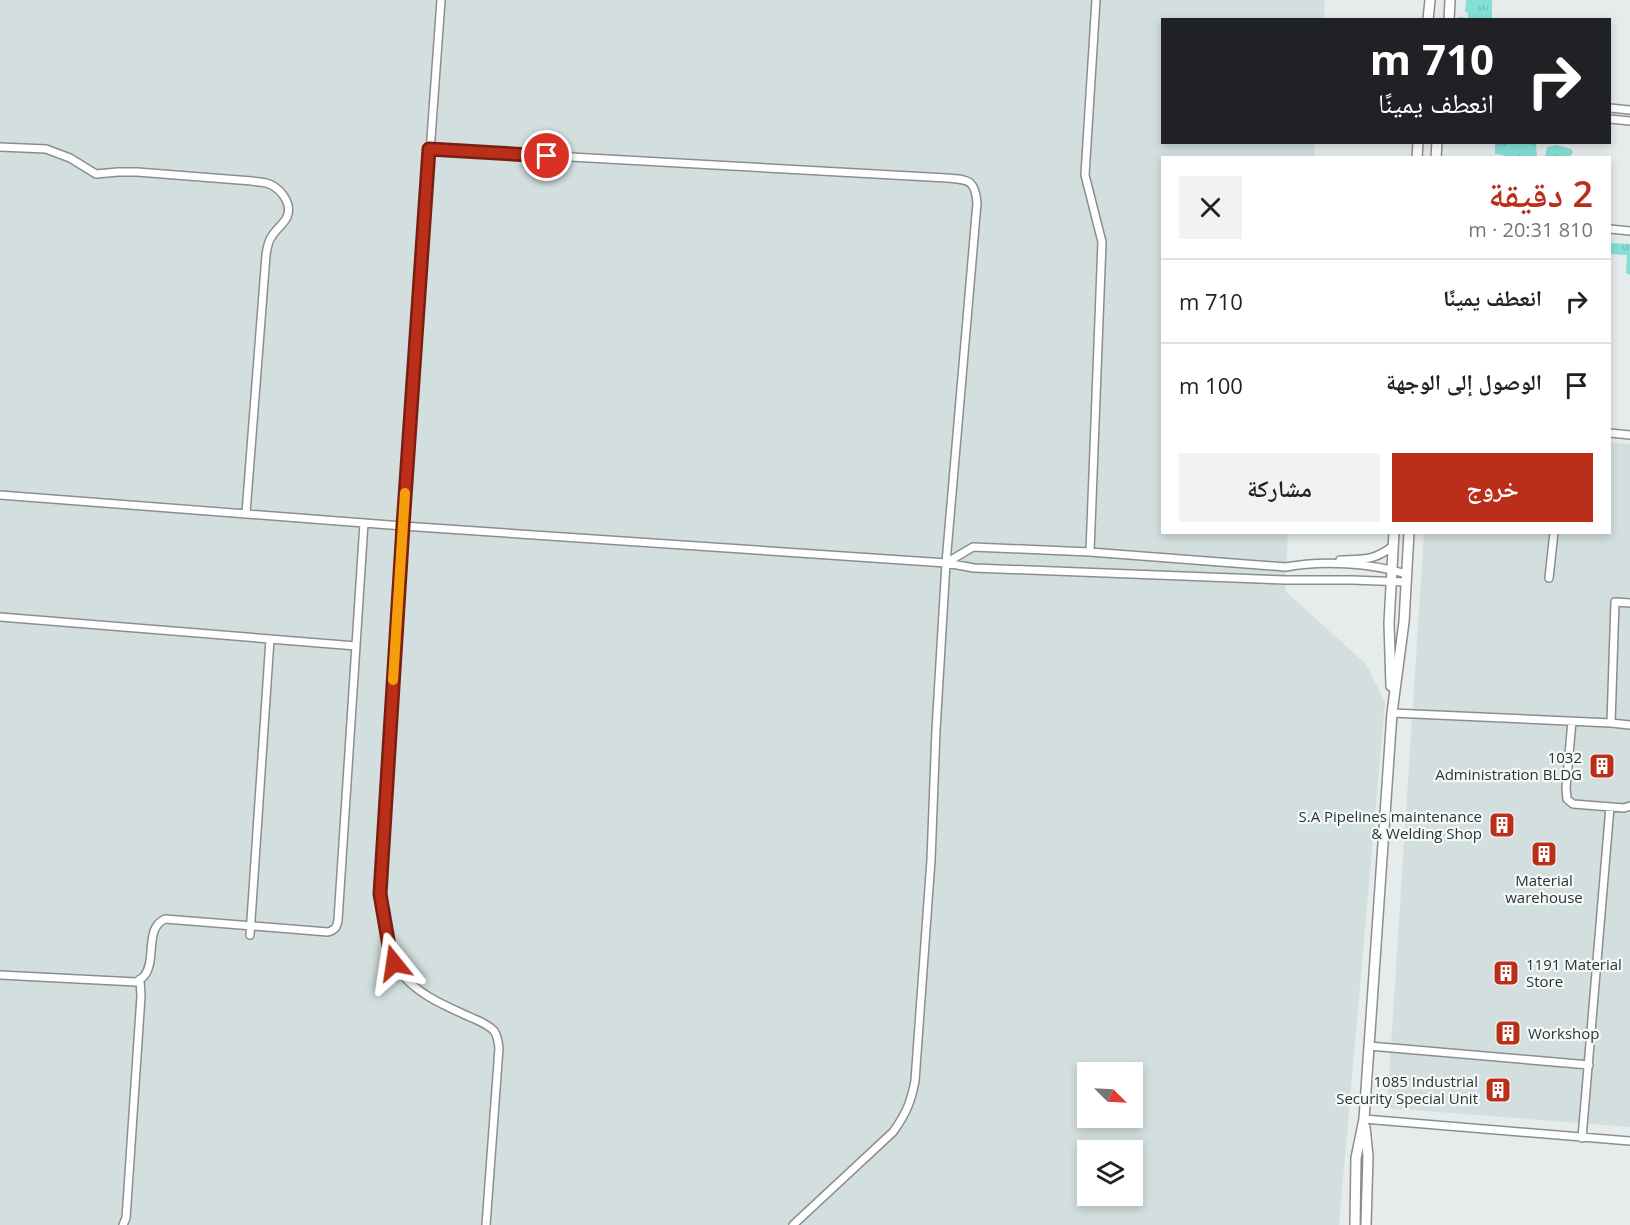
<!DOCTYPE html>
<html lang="ar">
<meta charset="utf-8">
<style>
:root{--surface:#fff;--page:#f2f2f2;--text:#222;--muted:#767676;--line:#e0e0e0;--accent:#ba2e1a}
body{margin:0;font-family:"Open Sans","Noto Naskh Arabic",sans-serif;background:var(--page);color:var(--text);direction:rtl;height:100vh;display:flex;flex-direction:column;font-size:22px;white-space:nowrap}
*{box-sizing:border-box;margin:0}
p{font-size:20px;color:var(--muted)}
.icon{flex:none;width:33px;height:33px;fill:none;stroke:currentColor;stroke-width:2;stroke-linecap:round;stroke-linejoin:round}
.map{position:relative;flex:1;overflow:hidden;direction:ltr}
.details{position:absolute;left:1161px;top:156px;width:450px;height:378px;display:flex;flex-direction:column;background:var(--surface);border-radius:0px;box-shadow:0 3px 9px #0003;direction:rtl}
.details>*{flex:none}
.hud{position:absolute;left:1161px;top:18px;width:450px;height:126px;border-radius:0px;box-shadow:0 3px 9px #0003;direction:rtl;background:#202124;color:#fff;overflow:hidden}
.needle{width:39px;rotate:114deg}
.buttons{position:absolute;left:1077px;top:1062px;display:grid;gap:12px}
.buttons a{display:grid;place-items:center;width:66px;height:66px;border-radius:0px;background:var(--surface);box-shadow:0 3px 9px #0003;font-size:30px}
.pin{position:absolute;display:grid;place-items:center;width:51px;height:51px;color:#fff;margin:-26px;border:3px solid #fff;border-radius:50%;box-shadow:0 2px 6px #0007}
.me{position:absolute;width:66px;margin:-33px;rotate:345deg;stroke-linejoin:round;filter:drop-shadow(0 0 4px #0008)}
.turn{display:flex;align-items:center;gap:21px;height:126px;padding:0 18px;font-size:27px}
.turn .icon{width:78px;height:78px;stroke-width:2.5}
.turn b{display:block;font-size:42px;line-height:51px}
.round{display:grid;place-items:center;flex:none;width:63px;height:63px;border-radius:0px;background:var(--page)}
.summary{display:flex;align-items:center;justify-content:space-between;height:102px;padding:0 18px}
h1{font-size:36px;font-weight:600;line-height:45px;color:var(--accent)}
.primary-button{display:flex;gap:12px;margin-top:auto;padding:12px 18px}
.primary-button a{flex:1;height:69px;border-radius:0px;background:var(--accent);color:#fff;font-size:24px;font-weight:600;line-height:69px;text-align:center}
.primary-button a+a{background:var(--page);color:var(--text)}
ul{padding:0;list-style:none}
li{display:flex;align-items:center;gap:18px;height:84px;padding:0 18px;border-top:2px solid var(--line)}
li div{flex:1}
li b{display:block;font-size:22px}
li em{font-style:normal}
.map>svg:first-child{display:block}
</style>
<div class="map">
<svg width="1630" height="1225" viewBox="0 0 1630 1225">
<defs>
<pattern id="grass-tufts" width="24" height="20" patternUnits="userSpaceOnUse" patternTransform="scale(1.5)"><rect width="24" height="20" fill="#84dfd6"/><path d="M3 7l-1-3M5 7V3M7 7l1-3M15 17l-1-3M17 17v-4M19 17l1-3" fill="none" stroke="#72c0b8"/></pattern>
</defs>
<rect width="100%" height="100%" fill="#e6ebeb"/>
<path fill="#d2dfde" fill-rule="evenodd" d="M0 0H1325L1324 19 1162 20V142L1315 143 1314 157 1162 158V532L1288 533 1285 591 1366 664 1385 702 1339 1225H0ZM1088 1072H1132V1118H1088ZM1088 1150H1132V1196H1088Z
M1610 443 1630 444V1127L1387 1108 1424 533 1610 532Z"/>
<path fill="url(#grass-tufts)" d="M1466 0H1492V19H1458L1459 17 1468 18V13L1465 12Z
M1495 143H1536L1537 157H1501L1504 155 1495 154Z
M1557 145 1571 149 1573 152 1570 157H1545L1547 147Z
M1610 243 1630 244V275L1626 273 1627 255 1610 254Z"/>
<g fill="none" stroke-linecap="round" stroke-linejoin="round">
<g stroke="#8a8f8e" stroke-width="10">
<path id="street" d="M441 0 403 526 380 894C384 919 385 952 401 973 418 995 446 1006 470 1017 479 1021 488 1024 494 1031 498 1036 498 1042 499 1048L486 1225
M1610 108 1630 110
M1610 119 1630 121
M0 147 46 149 70 158 96 174 118 172H137L252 181C256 182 262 182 266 183 279 186 293 203 287 217 284 224 276 229 272 236 268 241 267 248 266 255L246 513
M429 149 947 178C968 180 975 179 977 203L946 563 936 730 931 860 915 1081C911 1102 906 1114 893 1132L793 1225
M1610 229 1630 231
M1610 433 1630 435
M0 495 403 526 946 563 974 568 1286 580H1352L1406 582
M1090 552 1102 242 1085 175 1096 0
M1340 560C1363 559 1374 561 1393 546
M946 563 973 547 1090 552 1286 567C1322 560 1371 563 1406 574
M1549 578 1554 532
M0 617 356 646
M1392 713 1611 723 1630 725
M1572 721 1566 788 1567 799 1573 804 1624 808 1630 806
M1611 723 1615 602 1630 603
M250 935 270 639
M0 975 136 982C139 980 142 979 144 976 157 961 144 928 165 919L328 932C335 930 337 927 338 920L364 523
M1369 1046 1589 1065
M1364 1119 1630 1141
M1582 1138 1610 807
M123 1225 126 1218 127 1204 141 996 140 979"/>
</g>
<g stroke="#8a8f8e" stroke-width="12">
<path id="secondary" d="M1428 20 1430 0
M1449 20 1450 0
M1417 158 1418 142
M1436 158 1437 142
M1391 686 1389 623 1394 532
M1365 1127 1368 1156 1366 1225
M1355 1225 1356 1158 1364 1119 1392 713 1404 622 1409 532"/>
</g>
<use href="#street" stroke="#fff" stroke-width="7"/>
<use href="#secondary" stroke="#fff" stroke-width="9"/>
</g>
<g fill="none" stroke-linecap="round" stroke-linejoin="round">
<g stroke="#791e11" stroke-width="15">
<path id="route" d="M394 963 389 946 380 894 403 526 429 149 547 156"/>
</g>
<use href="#route" stroke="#ba2e1a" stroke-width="10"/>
<path stroke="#f59e0b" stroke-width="10" d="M393 680 405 493"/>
</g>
<defs>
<g id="building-square" transform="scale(1.35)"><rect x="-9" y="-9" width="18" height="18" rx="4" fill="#ba2e1a" stroke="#f3f9f8"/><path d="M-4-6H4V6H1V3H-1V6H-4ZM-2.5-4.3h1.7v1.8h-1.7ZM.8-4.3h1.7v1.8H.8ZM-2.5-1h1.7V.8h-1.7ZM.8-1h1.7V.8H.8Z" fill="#fff"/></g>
</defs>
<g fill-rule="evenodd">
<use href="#building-square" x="1602" y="766"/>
<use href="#building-square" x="1502" y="825"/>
<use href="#building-square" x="1544" y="854"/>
<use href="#building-square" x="1506" y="973"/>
<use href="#building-square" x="1508" y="1033"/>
<use href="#building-square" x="1498" y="1090"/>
</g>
<g text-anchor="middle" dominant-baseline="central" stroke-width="4.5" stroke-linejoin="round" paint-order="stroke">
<g font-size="15" fill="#303232" stroke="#f3f9f8" text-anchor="end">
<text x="1582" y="757">1032<tspan x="1582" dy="17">Administration BLDG</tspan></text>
<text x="1482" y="816">S.A Pipelines maintenance<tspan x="1482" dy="17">&amp; Welding Shop</tspan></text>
<text x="1544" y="880" text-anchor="middle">Material<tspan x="1544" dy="17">warehouse</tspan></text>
<text x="1526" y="964" text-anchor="start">1191 Material<tspan x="1526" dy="17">Store</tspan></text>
<text x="1528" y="1033" text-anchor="start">Workshop</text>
<text x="1478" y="1081">1085 Industrial<tspan x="1478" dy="17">Security Special Unit</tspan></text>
</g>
</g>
</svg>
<div class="buttons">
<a><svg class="needle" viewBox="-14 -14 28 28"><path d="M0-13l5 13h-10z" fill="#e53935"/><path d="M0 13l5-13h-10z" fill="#767676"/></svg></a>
<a><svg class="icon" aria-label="layers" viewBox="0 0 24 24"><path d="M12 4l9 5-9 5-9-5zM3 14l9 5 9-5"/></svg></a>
</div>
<div class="pin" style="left:547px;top:156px;background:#d93025"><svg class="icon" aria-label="arrive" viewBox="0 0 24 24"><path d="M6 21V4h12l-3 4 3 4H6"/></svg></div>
<svg class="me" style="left:394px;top:963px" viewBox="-20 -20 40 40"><path d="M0-17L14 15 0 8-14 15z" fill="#ba2e1a" stroke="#fff" stroke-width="4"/></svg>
<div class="hud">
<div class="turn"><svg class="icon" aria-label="right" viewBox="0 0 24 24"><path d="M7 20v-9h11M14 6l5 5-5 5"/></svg><div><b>710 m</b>انعطف يمينًا</div></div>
</div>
<section class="details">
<div class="summary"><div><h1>2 دقيقة</h1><p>810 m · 20:31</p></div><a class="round"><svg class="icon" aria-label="close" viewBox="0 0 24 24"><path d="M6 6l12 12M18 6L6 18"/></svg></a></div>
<ul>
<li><svg class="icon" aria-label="right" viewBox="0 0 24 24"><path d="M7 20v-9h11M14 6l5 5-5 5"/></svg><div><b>انعطف يمينًا</b></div><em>710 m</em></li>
<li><svg class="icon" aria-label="arrive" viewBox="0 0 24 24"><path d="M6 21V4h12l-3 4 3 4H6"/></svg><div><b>الوصول إلى الوجهة</b></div><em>100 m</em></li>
</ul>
<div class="primary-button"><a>خروج</a><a>مشاركة</a></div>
</section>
</div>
